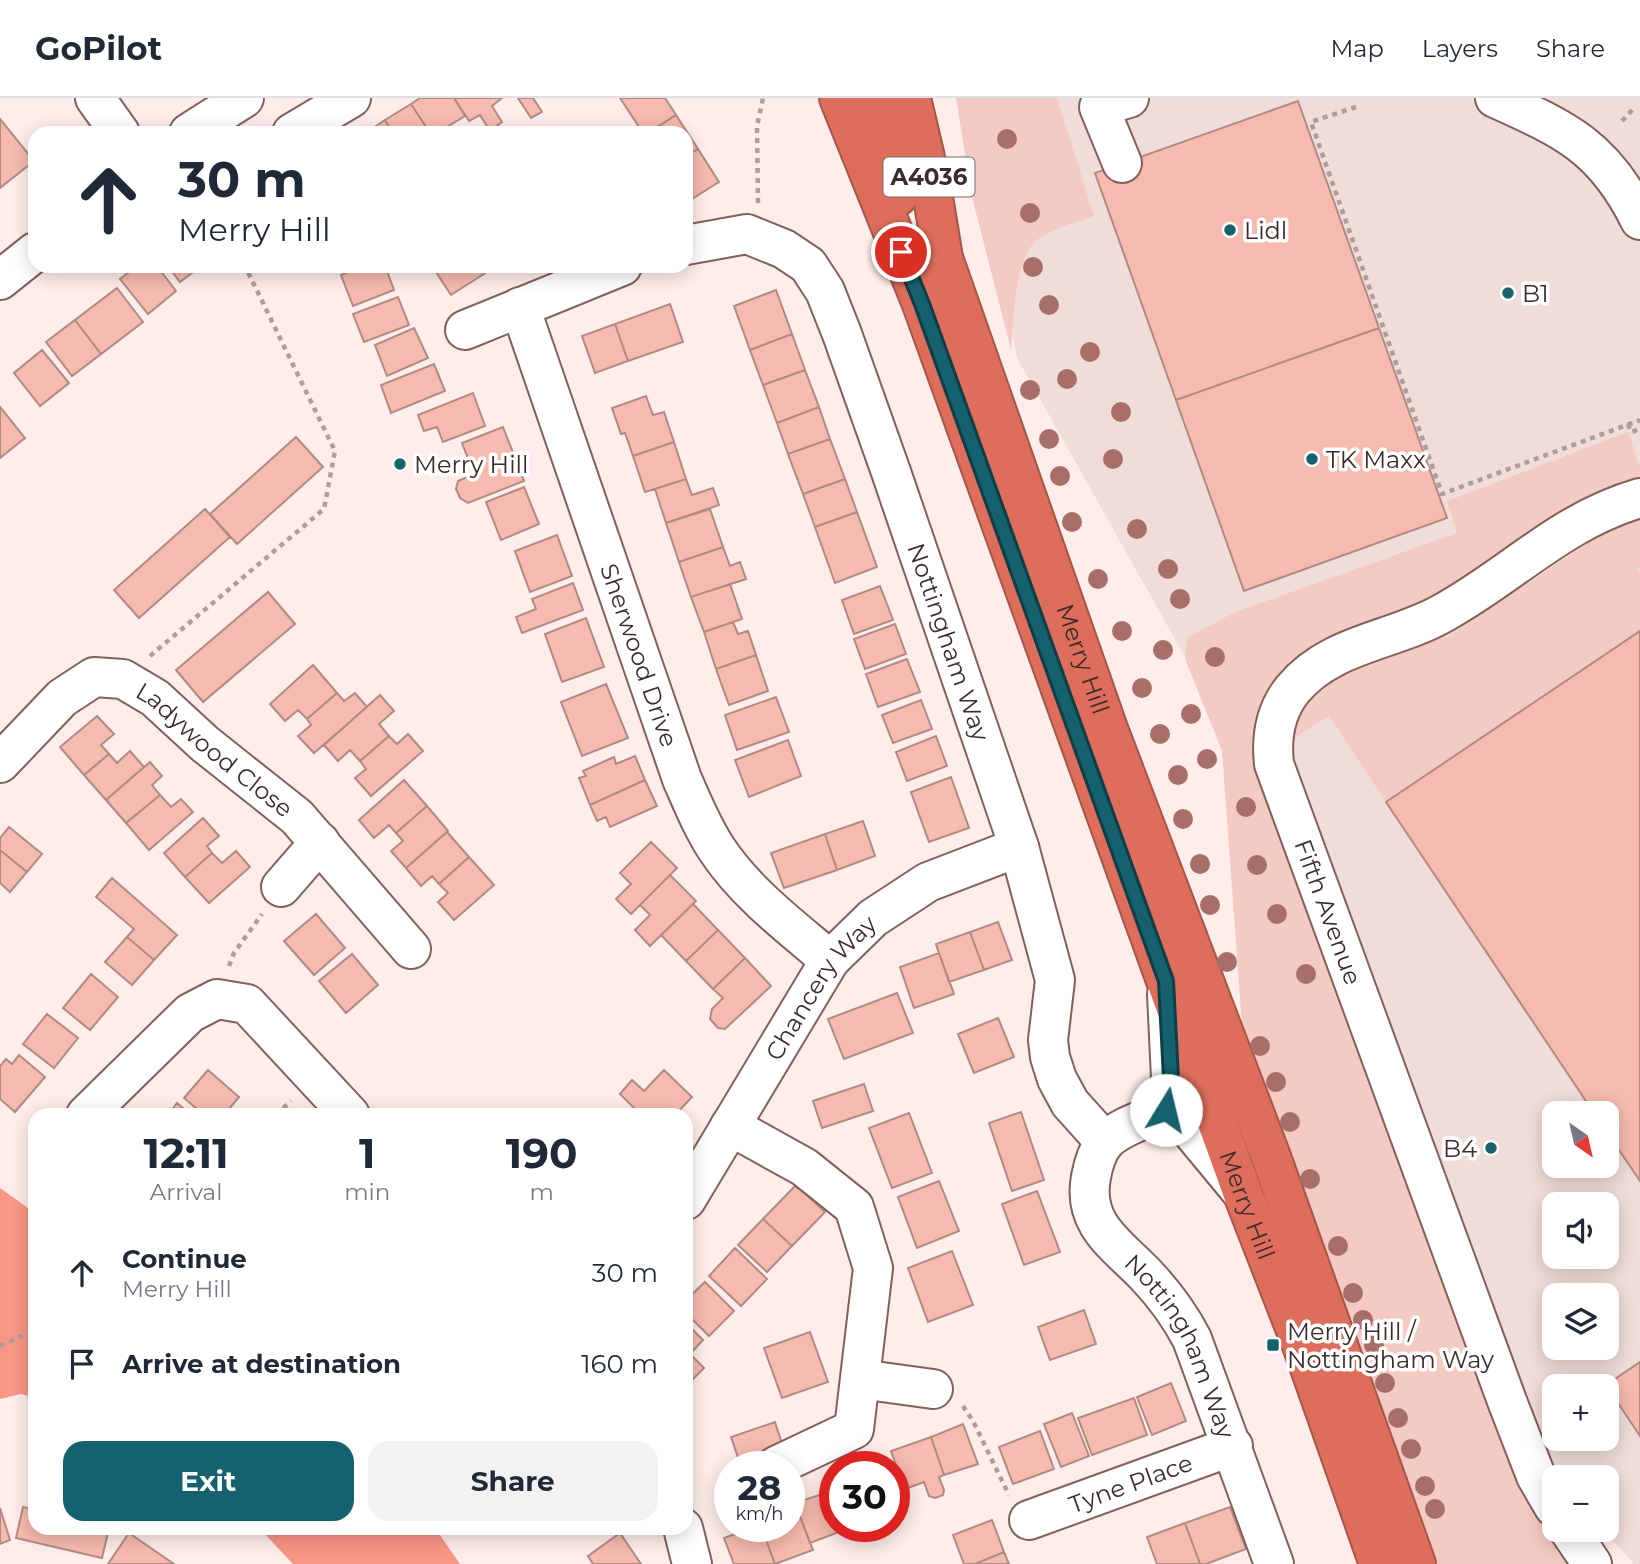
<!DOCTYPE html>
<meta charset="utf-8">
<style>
:root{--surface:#fff;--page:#f2f2f3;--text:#1f2937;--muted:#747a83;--line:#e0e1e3;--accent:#16616e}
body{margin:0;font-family:Montserrat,sans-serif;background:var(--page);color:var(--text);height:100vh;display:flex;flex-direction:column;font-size:26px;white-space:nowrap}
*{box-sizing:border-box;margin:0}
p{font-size:23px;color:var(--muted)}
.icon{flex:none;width:38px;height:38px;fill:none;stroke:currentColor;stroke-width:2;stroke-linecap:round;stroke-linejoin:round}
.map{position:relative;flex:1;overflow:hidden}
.drawer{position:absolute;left:28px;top:1010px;width:665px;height:427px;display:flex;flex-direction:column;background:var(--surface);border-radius:21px;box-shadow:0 4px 18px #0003}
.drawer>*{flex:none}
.guide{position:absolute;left:28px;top:28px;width:665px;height:147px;border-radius:21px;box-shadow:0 4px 18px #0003;background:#fff;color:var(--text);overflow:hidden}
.needle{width:46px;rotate:146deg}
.tools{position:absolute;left:1542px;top:1003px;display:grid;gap:14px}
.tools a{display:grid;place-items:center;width:77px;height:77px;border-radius:14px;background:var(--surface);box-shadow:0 4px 18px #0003;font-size:35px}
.speed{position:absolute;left:714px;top:1353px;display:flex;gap:14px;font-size:35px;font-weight:700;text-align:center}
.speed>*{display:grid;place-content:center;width:91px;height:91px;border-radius:50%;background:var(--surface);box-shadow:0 4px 18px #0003;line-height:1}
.speed small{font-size:18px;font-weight:400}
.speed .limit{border:10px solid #d22;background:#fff;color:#111}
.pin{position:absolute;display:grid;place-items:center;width:60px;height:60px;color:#fff;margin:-30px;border:4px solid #fff;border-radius:50%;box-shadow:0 2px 7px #0007}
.me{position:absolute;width:77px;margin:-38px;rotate:9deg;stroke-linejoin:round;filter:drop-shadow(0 0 5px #0008)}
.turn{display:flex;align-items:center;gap:24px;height:147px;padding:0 35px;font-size:32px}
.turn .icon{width:91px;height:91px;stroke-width:2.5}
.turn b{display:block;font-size:49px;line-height:60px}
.eta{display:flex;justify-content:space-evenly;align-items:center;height:119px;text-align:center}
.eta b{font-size:42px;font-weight:700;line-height:49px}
.button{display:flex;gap:14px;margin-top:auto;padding:14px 35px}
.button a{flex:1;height:80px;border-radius:21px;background:var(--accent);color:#fff;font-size:28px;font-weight:700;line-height:80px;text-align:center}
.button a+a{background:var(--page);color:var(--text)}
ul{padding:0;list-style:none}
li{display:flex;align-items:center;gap:21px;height:91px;padding:0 35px}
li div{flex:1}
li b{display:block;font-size:26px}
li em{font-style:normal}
header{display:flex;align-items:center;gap:42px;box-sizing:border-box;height:98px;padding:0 35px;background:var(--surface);border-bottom:2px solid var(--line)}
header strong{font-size:33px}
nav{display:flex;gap:38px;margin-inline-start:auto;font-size:24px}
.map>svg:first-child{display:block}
</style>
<header>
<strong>GoPilot</strong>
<nav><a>Map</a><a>Layers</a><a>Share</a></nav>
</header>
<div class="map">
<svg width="1640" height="1466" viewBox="0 0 1640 1466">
<rect width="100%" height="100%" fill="#feedea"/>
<path fill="#f0ddd9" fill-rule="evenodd" d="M969 0H1640V1466H1634L1603 1432H1606V1379H1556L1366 881 1017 260ZM1554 1015H1606V1068H1554ZM1554 1106H1606V1158H1554ZM1554 1197H1606V1250H1554ZM1554 1288H1606V1340H1554Z"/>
<path fill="#f4cbc3" d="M956 0H1057L1094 118C1078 124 1046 132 1034 145 1014 165 1014 224 1011 252L972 99Z
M1628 334 1640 369V388L1262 619 1254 655 1290 764 1575 1466H1430L1244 954 1222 653 1185 561 1187 540 1233 515 1457 435 1447 403Z
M1640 417V468L1637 471 1640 475V533L1386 704 1329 618 1291 642 1288 619 1315 587 1371 558 1449 538 1610 430Z"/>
<path fill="#f99684" d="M0 1090 35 1115V1300L21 1296 0 1301Z
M259 1430H435L460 1466H293Z"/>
<path fill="#f7baae" stroke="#b18b83" stroke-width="2" d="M420 0H454L465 18 437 35H430L411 6Z
M454 0H502L492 8 502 24 490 33 480 17 469 23Z
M518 0H533L542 14 531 20Z
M620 0H665L676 17 648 35H643Z
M1298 3 1379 230 1176 302 1095 75Z
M411 6 430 35H393L385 22Z
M676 17 698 51 686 58V35H648Z
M0 21 34 63 0 90Z
M385 22 393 35H366Z
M698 51 719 84 687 104 686 58Z
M137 168H157L176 193 148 216 120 181Z
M168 168H201L180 184Z
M363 168H385L394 192 353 208 341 177Z
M432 168H484L487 174 451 197Z
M117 190 143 224 101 256 75 222Z
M776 192 792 236 750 252 734 208Z
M398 199 409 227 364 244 353 216Z
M670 206 683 244 628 263 615 226Z
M75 222 101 256 72 278 46 244Z
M615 226 628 263 595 275 582 238Z
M414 230 428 260 387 278 375 247Z
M1379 230 1447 420 1244 493 1176 302Z
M792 236 805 272 763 287 750 252Z
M42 252 69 285 40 308 14 275Z
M434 266 445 293 391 315 381 287Z
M805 272 819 309 777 325 763 287Z
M473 295 485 328 443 344 437 329 424 333 418 317Z
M646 298 653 317 664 314 674 344 633 358 625 335 621 336 612 310Z
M0 309 25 340 0 360Z
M819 309 830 341 788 356 777 325Z
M503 329 524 383 468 405 460 400 456 391 458 383 474 376 462 345Z
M296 339 323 369 237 446 210 416Z
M830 341 845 381 803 396 788 356Z
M674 344 686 381 645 394 633 358Z
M686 381 692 397 713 390 719 407 666 425 655 391Z
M845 381 857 414 815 429 803 396Z
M524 389 539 426 501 442 486 404Z
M205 411 230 439 139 520 114 492Z
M710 411 723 449 679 464 666 425Z
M857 414 877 469 835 485 815 429Z
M557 437 572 478 530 494 515 453Z
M723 449 730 468 740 464 746 481 691 499 679 464Z
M573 485 583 512 522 535 516 519 536 511 532 501Z
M730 486 742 521 704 534 691 499Z
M880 488 893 522 854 536 842 502Z
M268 494 295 526 203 604 176 572Z
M586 520 604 569 562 584 545 536Z
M733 524 738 536 748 533 756 557 716 571 704 534Z
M895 526 906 556 865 571 854 541Z
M1640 533V1083L1606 1033V1015H1594L1386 704Z
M756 557 768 593 729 607 716 571Z
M907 561 920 594 878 609 866 576Z
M313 567 337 595 307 621 298 612 285 623 270 606Z
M606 586 628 640 582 658 561 604Z
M337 595 344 603 355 595 367 609 314 655 298 638 311 627 307 621Z
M380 597 394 613 379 626 389 638 360 663 350 652 338 663 324 647Z
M776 599 789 634 737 652 725 617Z
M921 602 932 631 893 645 882 617Z
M97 618 114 636 101 647 109 656 84 677 60 649Z
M408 636 423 653 371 698 355 680 366 671 360 663 389 638 397 646Z
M936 638 947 668 907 683 896 654Z
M788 642 801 678 749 699 735 662Z
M130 653 144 669 106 702 84 677 109 656 117 665Z
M635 658 645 682 590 707 579 680 586 678 583 673 614 659 616 666Z
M150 664 162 678 152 687 160 697 126 725 106 702Z
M951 679 969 730 929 744 911 694Z
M404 682 427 708 396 735 389 727 374 740 359 722Z
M645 682 657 708 610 729 606 719 597 723 590 707Z
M160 697 171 709 181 701 193 714 149 752 126 725Z
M427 708 448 733 406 770 391 753 403 743 396 735Z
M203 720 219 738 207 748 212 755 185 779 164 755Z
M863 723 875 758 837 772 825 736Z
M9 729 42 756 27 774 0 752V740Z
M447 734 469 759 439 786 432 778 421 788 406 770Z
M825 736 837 772 784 790 771 755Z
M651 744 677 770 631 816 616 801 631 786 620 775Z
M0 752 27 774 10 794 0 785Z
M236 753 250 769 209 805 185 779 212 755 222 765Z
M469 759 494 787 454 822 438 804 448 795 439 786Z
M670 777 696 803 650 848 635 832 650 817 640 807Z
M112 780 177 837 154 862 127 839 134 831 96 799Z
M693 806 718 832 686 863 661 837Z
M316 816 345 850 314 877 284 843Z
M998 824 1012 862 984 872 970 834Z
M718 832 745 860 713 891 686 863Z
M970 834 984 872 949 884 936 846Z
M127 839 154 862 132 887 105 864Z
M939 855 954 896 914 910 900 869Z
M352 856 378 887 346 915 319 883Z
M745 860 771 888 725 931 718 930 710 921 712 911 723 900 713 891Z
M91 876 118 899 90 932 63 910Z
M897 895 913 935 844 961 828 921Z
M47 916 78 940 54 970 23 946Z
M998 920 1014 959 974 975 958 936Z
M19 957 45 979 15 1014 0 1001V968L6 961 12 966Z
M208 972 239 999 224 1017H204L184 1000Z
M664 972 692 999 675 1017H641L620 996 632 982 644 993Z
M864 986 873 1013 822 1030 813 1003Z
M177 1005 191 1017H168Z
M1021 1014 1044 1082 1012 1093 989 1025Z
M909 1015 932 1075 892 1090 869 1030Z
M939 1083 959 1133 917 1150 898 1099Z
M796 1087 825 1114 792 1148 763 1121Z
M1037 1093 1060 1154 1024 1167 1002 1106Z
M763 1121 792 1148 767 1174 738 1147Z
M735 1150 767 1181 741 1208 709 1178Z
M952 1153 973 1207 928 1224 908 1170Z
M705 1184 734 1213 709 1238 686 1215V1202Z
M1084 1212 1096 1246 1050 1262 1038 1229Z
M686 1225 703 1242 690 1256 704 1270 693 1281 686 1274Z
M810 1234 828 1284 782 1300 764 1250Z
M1640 1264V1338L1606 1287Z
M1171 1285 1186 1323 1152 1337 1137 1299Z
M1134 1300 1147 1337 1092 1357 1078 1320Z
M1072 1315 1089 1358 1061 1369 1044 1326Z
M775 1324 785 1355 741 1368 731 1339Z
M963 1326 978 1366 944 1377 931 1339Z
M1040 1333 1054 1371 1013 1386 999 1349Z
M931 1339 944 1377 939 1379 944 1392 943 1397 935 1400 929 1398 924 1384 905 1391 891 1353Z
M834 1392 835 1428H846L847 1431 810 1445 795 1405Z
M23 1409 35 1412V1430H109L102 1460 16 1440Z
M1230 1409 1246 1451 1206 1466H1200L1185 1425Z
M0 1410 10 1442 0 1446Z
M798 1413 813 1452 775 1466 761 1428H789V1416Z
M992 1422 1004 1454 975 1466H964L953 1437Z
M1185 1425 1200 1466H1157L1147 1439Z
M757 1428H761L775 1466H734L724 1440Z
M129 1435 174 1466H108Z
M620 1435 641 1466H593L588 1458Z
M1004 1454 1009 1466H975Z"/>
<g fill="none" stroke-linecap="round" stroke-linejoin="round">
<g stroke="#84605a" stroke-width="42">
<g id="minor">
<path d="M95 0 120 35"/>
<path d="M1495 0C1566 32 1604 49 1640 122"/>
<path d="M189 35 244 0"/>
<path d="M292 35 351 0"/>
<path d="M1122 65 1099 9 1129 0"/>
<path id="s1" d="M686 147 747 136 784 151 808 167 825 193 842 236 891 374 1019 749 1055 882 1048 942 1050 959 1057 981 1070 1005 1105 1044"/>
<path d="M0 182 35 154"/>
<path id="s2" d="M520 209 682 681C693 706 703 731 718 753 747 796 791 829 830 862"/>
<path d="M465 232 622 168"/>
<path id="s3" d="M0 665 62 600 94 579 123 581 155 600 205 646 297 719 411 851"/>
<path d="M281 789 320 744"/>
<path id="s4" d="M1166 1012C1148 1020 1116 1030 1104 1045 1097 1054 1093 1068 1091 1079 1082 1126 1116 1146 1145 1176 1164 1196 1179 1216 1192 1241L1274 1466"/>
<path d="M1166 1012 1171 980 1167 896"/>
<path d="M1166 1012 1182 1022 1240 1092"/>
<path d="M86 1017 190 915 217 901 247 906 350 1017"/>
<path d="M730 1028 804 1069 854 1109 873 1170 854 1331 776 1368"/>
<path id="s5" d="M686 1102 830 862 873 820 928 784 1019 749"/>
<path d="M860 1281 933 1291"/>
<path d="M1554 1409 1536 1378 1507 1303 1274 666C1271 639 1275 613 1293 591 1331 545 1394 543 1443 515 1512 477 1561 423 1640 400"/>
<path id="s6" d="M1029 1422 1233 1348"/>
<path d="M683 1430 692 1466"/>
<path d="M1569 1432 1592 1466"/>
</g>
</g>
<g stroke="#a5574a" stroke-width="42">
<g id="highway">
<path id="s7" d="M839 0 922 206 1243 1096 1303 1250 1379 1466"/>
<path d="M874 0 898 98"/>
<path id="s8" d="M911 0 930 81 943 160 1108 631 1271 1059 1416 1466"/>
</g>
</g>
<path stroke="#ae9d9a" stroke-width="4.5" stroke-dasharray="5 5" stroke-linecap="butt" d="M1356 9 1311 24 1442 396 1640 322
M1622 23 1634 10
M758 105 757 28 763 0
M1628 326 1631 334 1640 331
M150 558 324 411 335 353 245 168
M229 868 234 855 262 816
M276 1017 291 1003
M0 1248 35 1232
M963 1308 973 1323 1009 1397"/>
<use href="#minor" stroke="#fff" stroke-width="38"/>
<use href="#highway" stroke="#de6e5b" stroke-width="38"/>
</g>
<g fill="#a86f69">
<circle cx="1007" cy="41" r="10"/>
<circle cx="1030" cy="115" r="10"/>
<circle cx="1033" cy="169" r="10"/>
<circle cx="1049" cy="207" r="10"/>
<circle cx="1090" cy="254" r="10"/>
<circle cx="1067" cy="281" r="10"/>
<circle cx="1030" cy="292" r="10"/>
<circle cx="1121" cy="314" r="10"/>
<circle cx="1049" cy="341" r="10"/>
<circle cx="1113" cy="361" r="10"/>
<circle cx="1060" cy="378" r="10"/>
<circle cx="1072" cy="424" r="10"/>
<circle cx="1137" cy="431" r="10"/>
<circle cx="1168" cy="471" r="10"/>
<circle cx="1098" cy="481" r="10"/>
<circle cx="1180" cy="501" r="10"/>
<circle cx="1122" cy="533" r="10"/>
<circle cx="1163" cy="552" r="10"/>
<circle cx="1215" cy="559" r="10"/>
<circle cx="1142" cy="590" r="10"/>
<circle cx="1191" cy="616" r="10"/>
<circle cx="1160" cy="636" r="10"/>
<circle cx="1207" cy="661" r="10"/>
<circle cx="1178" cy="677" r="10"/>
<circle cx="1246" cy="709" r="10"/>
<circle cx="1183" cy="721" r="10"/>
<circle cx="1200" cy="766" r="10"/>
<circle cx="1257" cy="767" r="10"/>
<circle cx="1210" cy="807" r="10"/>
<circle cx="1277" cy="816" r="10"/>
<circle cx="1227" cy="864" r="10"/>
<circle cx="1306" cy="876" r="10"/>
<circle cx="1260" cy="948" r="10"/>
<circle cx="1276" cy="984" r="10"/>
<circle cx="1290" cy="1024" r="10"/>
<circle cx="1310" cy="1081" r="10"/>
<circle cx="1338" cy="1148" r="10"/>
<circle cx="1353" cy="1195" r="10"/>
<circle cx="1363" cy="1222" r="10"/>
<circle cx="1374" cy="1247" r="10"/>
<circle cx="1385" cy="1285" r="10"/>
<circle cx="1398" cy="1320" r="10"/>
<circle cx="1411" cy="1351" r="10"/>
<circle cx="1425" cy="1388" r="10"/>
<circle cx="1435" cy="1411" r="10"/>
</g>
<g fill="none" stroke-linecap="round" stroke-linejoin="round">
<g stroke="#0e3f48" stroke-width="18">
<path id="route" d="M901 154 922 206 1166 883 1171 980 1166 1012"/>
</g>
<use href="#route" stroke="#16616e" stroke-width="12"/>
</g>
<g fill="#16616e" stroke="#fff" stroke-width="2.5">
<circle cx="1230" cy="132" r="7"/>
<circle cx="1508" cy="195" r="7"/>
<circle cx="1312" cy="361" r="7"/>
<circle cx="400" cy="366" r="7"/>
<circle cx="1491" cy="1050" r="7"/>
<rect x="1266" y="1240" width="14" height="14" rx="3.5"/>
</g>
<g text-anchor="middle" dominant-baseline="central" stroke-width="7" stroke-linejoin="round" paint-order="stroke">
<rect fill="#fff" stroke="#766b69" stroke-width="2" x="883.5" y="59.5" width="91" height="39" rx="5"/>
<g font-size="23" font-weight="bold" fill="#3c2c29">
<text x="929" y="79">A4036</text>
</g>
<g font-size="24" fill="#3c2c29" stroke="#fff" text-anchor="start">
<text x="1244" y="132">Lidl</text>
<text x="1522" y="195">B1</text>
<text x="1326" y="361">TK Maxx</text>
<text x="414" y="366">Merry Hill</text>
<text x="1477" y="1050" text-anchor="end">B4</text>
<text x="1287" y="1233">Merry Hill /<tspan x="1287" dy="28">Nottingham Way</tspan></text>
</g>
<g font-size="24" fill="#3c2c29" stroke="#fff">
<text stroke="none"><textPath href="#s1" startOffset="534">Nottingham Way</textPath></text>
<text stroke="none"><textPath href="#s2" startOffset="368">Sherwood Drive</textPath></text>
<text stroke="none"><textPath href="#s8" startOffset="588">Merry Hill</textPath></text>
<text stroke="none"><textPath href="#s3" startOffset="273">Ladywood Close</textPath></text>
<text transform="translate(1328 814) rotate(70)">Fifth Avenue</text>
<text stroke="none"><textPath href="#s5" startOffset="252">Chancery Way</textPath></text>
<text stroke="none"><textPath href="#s7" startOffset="1180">Merry Hill</textPath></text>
<text stroke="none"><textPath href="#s4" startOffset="306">Nottingham Way</textPath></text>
<text stroke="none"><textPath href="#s6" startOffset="108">Tyne Place</textPath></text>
</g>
</g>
</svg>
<div class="tools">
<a><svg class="needle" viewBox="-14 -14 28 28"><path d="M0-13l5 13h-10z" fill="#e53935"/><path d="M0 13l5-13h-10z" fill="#747a83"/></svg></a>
<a><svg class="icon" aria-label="sound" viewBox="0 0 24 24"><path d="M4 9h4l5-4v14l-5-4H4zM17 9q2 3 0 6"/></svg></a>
<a><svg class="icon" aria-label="layers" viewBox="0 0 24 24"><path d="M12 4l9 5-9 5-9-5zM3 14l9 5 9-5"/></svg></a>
<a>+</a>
<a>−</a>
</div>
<div class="speed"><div>28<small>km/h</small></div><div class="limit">30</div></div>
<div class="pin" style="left:901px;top:154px;background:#d93025"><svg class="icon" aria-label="arrive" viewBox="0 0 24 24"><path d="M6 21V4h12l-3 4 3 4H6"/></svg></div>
<svg class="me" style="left:1166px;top:1012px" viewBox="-20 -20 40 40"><circle r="19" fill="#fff"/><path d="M0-13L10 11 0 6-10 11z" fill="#16616e"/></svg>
<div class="guide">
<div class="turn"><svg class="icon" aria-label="ahead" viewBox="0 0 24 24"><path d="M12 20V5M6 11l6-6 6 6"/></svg><div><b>30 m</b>Merry Hill</div></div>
</div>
<section class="drawer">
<div class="eta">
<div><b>12:11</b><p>Arrival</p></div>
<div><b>1</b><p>min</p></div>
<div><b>190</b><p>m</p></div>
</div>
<ul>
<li><svg class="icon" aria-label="ahead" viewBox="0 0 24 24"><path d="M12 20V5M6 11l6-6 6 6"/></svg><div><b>Continue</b><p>Merry Hill</p></div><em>30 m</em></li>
<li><svg class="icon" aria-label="arrive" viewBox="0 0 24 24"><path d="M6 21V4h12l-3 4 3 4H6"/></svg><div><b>Arrive at destination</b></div><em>160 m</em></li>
</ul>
<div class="button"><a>Exit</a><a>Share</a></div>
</section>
</div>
